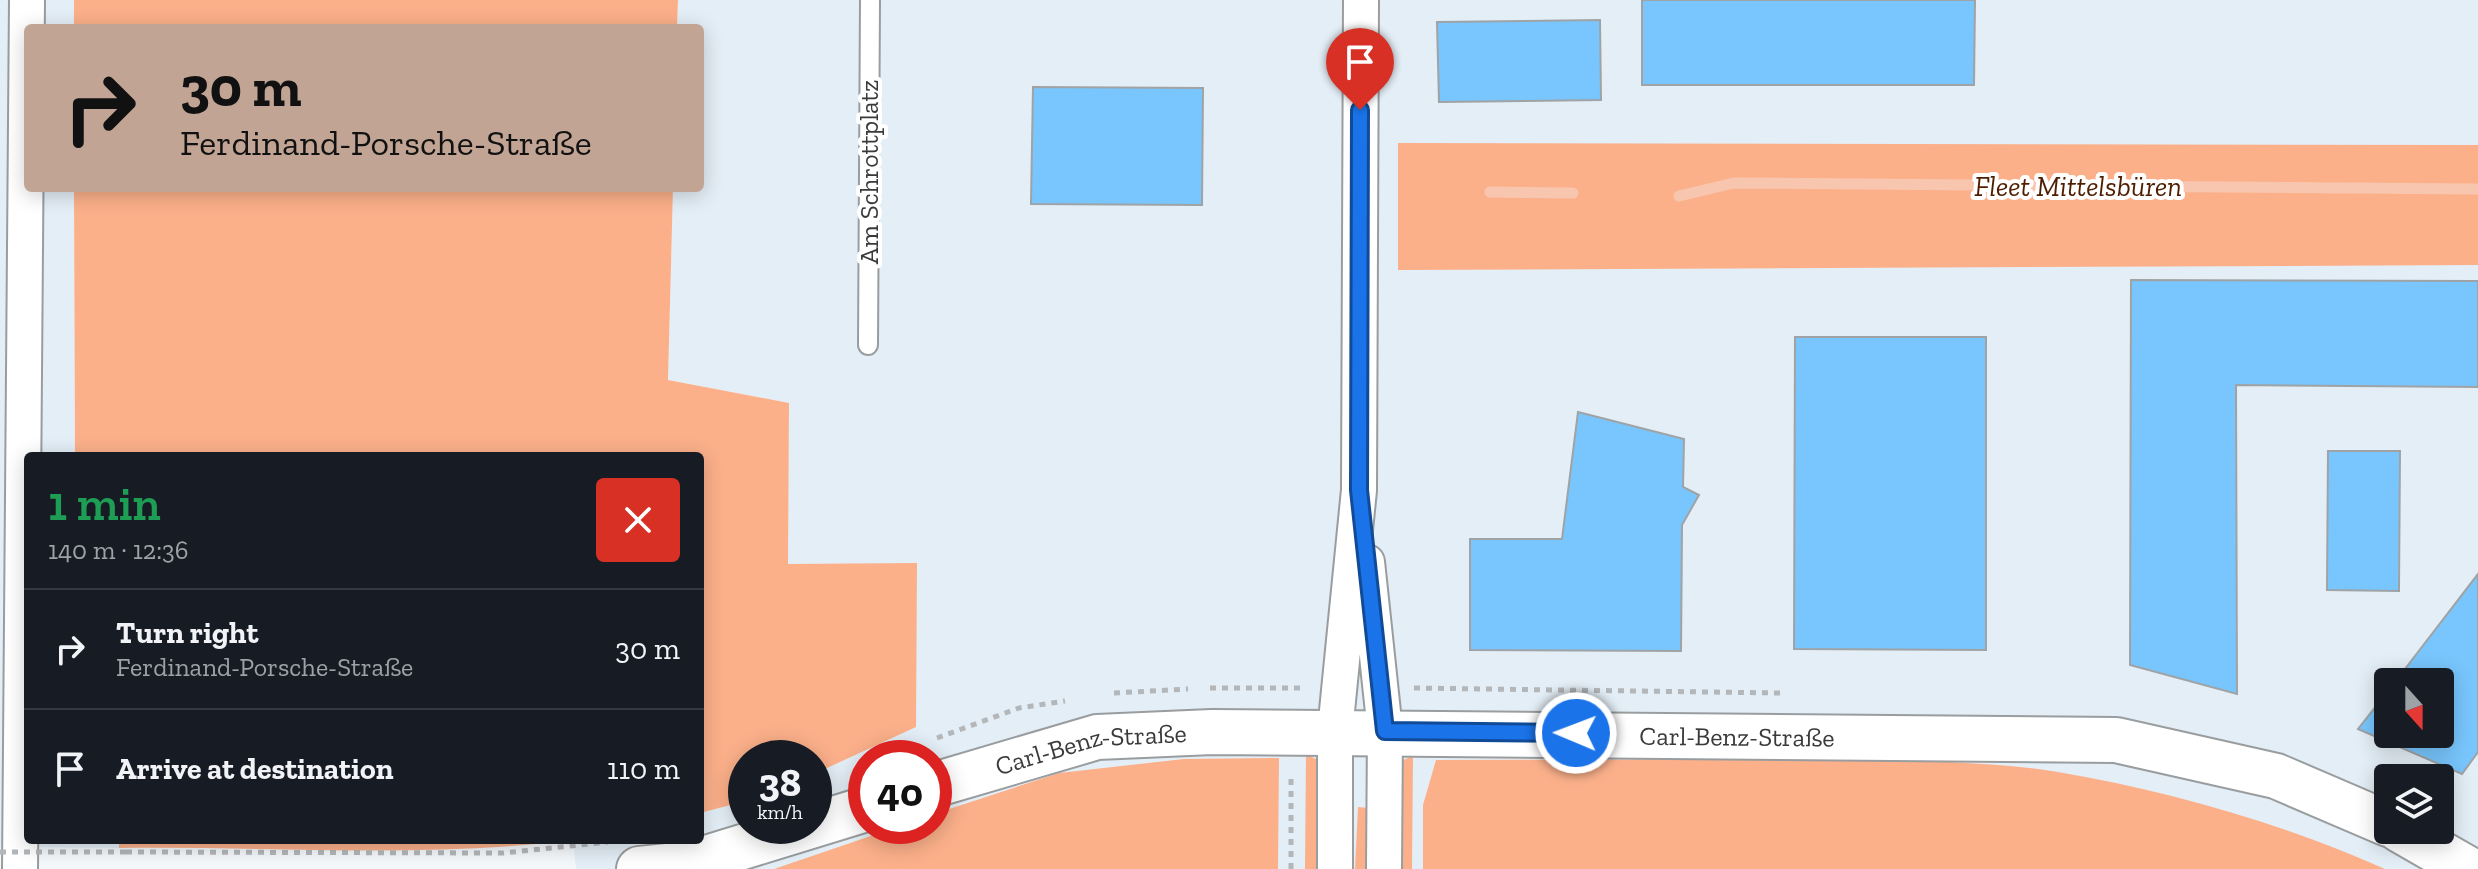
<!DOCTYPE html>
<meta charset="utf-8">
<style>
:root{--surface:#171b24;--page:#20242c;--text:#f1f3f6;--muted:#9ea1a6;--line:#363941}
body{margin:0;font-family:"Zilla Slab",serif;background:var(--page);color:var(--text);height:100vh;display:flex;flex-direction:column;font-size:30px;white-space:nowrap}
*{box-sizing:border-box;margin:0}
p{font-size:26px;color:var(--muted)}
.icon{flex:none;width:44px;height:44px;fill:none;stroke:currentColor;stroke-width:2;stroke-linecap:round;stroke-linejoin:round}
.map{position:relative;flex:1;overflow:hidden}
.drawer{position:absolute;left:24px;top:452px;width:680px;height:392px;display:flex;flex-direction:column;background:var(--surface);border-radius:8px;box-shadow:0 4px 20px #0003}
.drawer>*{flex:none}
.guide{position:absolute;left:24px;top:24px;width:680px;height:168px;border-radius:8px;box-shadow:0 4px 20px #0003;background:#c2a494;color:#111;overflow:hidden}
.needle{width:52px;rotate:159deg}
.buttons{position:absolute;left:2374px;top:668px;display:grid;gap:16px}
.buttons a{display:grid;place-items:center;width:80px;height:80px;border-radius:8px;background:var(--surface);box-shadow:0 4px 20px #0003;font-size:40px}
.speed{position:absolute;left:728px;top:740px;display:flex;gap:16px;font-size:40px;font-weight:700;text-align:center}
.speed>*{display:grid;place-content:center;width:104px;height:104px;border-radius:50%;background:var(--surface);box-shadow:0 4px 20px #0003;line-height:1}
.speed small{font-size:20px;font-weight:400}
.speed .limit{border:12px solid #d22;background:#fff;color:#111}
.pin{position:absolute;display:grid;place-items:center;width:68px;height:68px;color:#fff;margin:-82px -34px;border-radius:50% 50% 50% 0;rotate:-45deg;box-shadow:0 0 8px #0007}
.pin .icon{rotate:45deg}
.me{position:absolute;width:88px;margin:-44px;rotate:271deg;stroke-linejoin:round;filter:drop-shadow(0 0 6px #0008)}
.turn{display:flex;align-items:center;gap:28px;height:168px;padding:0 24px;font-size:36px}
.turn .icon{width:104px;height:104px;stroke-width:2.5}
.turn b{display:block;font-size:56px;line-height:68px}
.round{display:grid;place-items:center;flex:none;width:84px;height:84px;border-radius:8px;background:var(--page)}
.head{display:flex;align-items:center;justify-content:space-between;height:136px;padding:0 24px}
h1{font-size:48px;font-weight:600;line-height:60px;color:#1e9e55}
ul{padding:0;list-style:none}
li{display:flex;align-items:center;gap:24px;height:120px;padding:0 24px;border-top:2px solid var(--line)}
li div{flex:1}
li b{display:block;font-size:30px}
li em{font-style:normal}
.map>svg:first-child{display:block}
</style>
<div class="map">
<svg width="2478" height="869" viewBox="0 0 2478 869">
<rect width="100%" height="100%" fill="#f4f8fb"/>
<path fill="#e4eef6" fill-rule="evenodd" d="M0 0H74V28H28V188H74L75 456H28V840H119V848L0 847Z
M678 0H2478V869H576L573 840H700V813L746 801V826H814V774L916 727 787 564 789 403 668 380 673 188H700V28H677ZM2388 682H2440V734H2388ZM866 758H934V826H866ZM2388 778H2440V830H2388Z"/>
<path fill="#fbb08a" d="M74 0H678L677 28H74Z
M1398 143 2478 145V265L1398 270Z
M74 188H673L668 380 789 403 788 564 917 563 916 727 814 774V758H746V801L700 813V456H75Z
M1306 754 1316 759 1319 766 1318 869H1305Z
M1413 756 1412 869H1399L1401 761Z
M1279 758 1278 869H774L900 826H934V814L1059 773 1184 759Z
M1899 759C1951 763 2006 763 2058 772 2169 791 2282 823 2385 869H1423V805L1436 760Z
M1358 807 1369 808V869H1355Z
M119 840H573C423 859 270 846 119 848Z"/>
<g fill="none" stroke-linecap="round" stroke-linejoin="round">
<path stroke="#f8c6ae" stroke-width="11" d="M1490 192 1573 193
M1679 196 1734 183 2478 189"/>
</g>
<path fill="#78c6fd" stroke="#9fa3a5" stroke-width="2" d="M1642 0H1975L1974 85H1642Z
M1600 20 1601 100 1439 102 1437 22Z
M1033 87 1203 88 1202 205 1031 204Z
M2131 280 2478 281V387L2236 385 2237 694 2130 665Z
M1795 337H1986V650L1794 649Z
M1578 412 1684 439 1683 487 1699 495 1682 525 1681 651 1470 650V539H1562Z
M2328 451H2400L2399 591 2327 590Z
M2478 574V752L2462 774 2358 729 2388 691V734H2440V682H2395Z"/>
<g fill="none" stroke-linecap="round" stroke-linejoin="round">
<g stroke="#999d9f" stroke-width="22">
<path id="lane" d="M868 345 870 0"/>
</g>
<g stroke="#999d9f" stroke-width="38">
<path id="street" d="M1367 562 1385 731 1384 869
M20 869 27 0
M1335 869V731L1359 490 1361 0"/>
</g>
<g stroke="#999d9f" stroke-width="48">
<g id="secondary">
<path id="s1" d="M934 785 1097 737 1212 732 2116 740 2276 776 2388 824"/>
<path d="M2400 830 2468 869"/>
<path d="M639 869 687 864 866 809"/>
</g>
</g>
<path stroke="#b4b7ba" stroke-width="5" stroke-dasharray="6 6" stroke-linecap="butt" d="M1210 688H1304
M1414 688 1780 693
M1114 693 1188 689
M937 738 1019 708 1065 701
M883 758 916 746
M126 852 503 853 608 842
M1291 869V773"/>
<use href="#lane" stroke="#fff" stroke-width="18"/>
<use href="#street" stroke="#fff" stroke-width="34"/>
<use href="#secondary" stroke="#fff" stroke-width="44"/>
<path stroke="#b4b7ba" stroke-width="5" stroke-dasharray="6 6" stroke-linecap="butt" d="M0 852H126"/>
</g>
<g fill="none" stroke-linecap="round" stroke-linejoin="round">
<g stroke="#114b97" stroke-width="20">
<path id="route" d="M1360 110 1359 490 1385 731 1576 733"/>
</g>
<use href="#route" stroke="#1a73e8" stroke-width="14"/>
</g>
<g text-anchor="middle" dominant-baseline="central" stroke-width="8" stroke-linejoin="round" paint-order="stroke">
<g font-size="26" fill="#393a3b" stroke="#fff">
<text transform="translate(869 172) rotate(-90)">Am Schrottplatz</text>
<text stroke="none"><textPath href="#s1" startOffset="810">Carl-Benz-Straße</textPath></text>
<text stroke="none"><textPath href="#s1" startOffset="162">Carl-Benz-Straße</textPath></text>
</g>
<g font-size="28" font-style="italic" fill="#4f1e00" stroke="#fff">
<text x="2078" y="186">Fleet Mittelsbüren</text>
</g>
</g>
</svg>
<div class="buttons">
<a><svg class="needle" viewBox="-14 -14 28 28"><path d="M0-13l5 13h-10z" fill="#e53935"/><path d="M0 13l5-13h-10z" fill="#9ea1a6"/></svg></a>
<a><svg class="icon" aria-label="layers" viewBox="0 0 24 24"><path d="M12 4l9 5-9 5-9-5zM3 14l9 5 9-5"/></svg></a>
</div>
<div class="speed"><div>38<small>km/h</small></div><div class="limit">40</div></div>
<div class="pin" style="left:1360px;top:110px;background:#d93025"><svg class="icon" aria-label="arrive" viewBox="0 0 24 24"><path d="M6 21V4h12l-3 4 3 4H6"/></svg></div>
<svg class="me" style="left:1576px;top:733px" viewBox="-20 -20 40 40"><circle r="17" fill="#1a73e8" stroke="#fff" stroke-width="3"/><path d="M0-11L8 9 0 5-8 9z" fill="#fff"/></svg>
<div class="guide">
<div class="turn"><svg class="icon" aria-label="right" viewBox="0 0 24 24"><path d="M7 20v-9h11M14 6l5 5-5 5"/></svg><div><b>30 m</b>Ferdinand-Porsche-Straße</div></div>
</div>
<section class="drawer">
<div class="head"><div><h1>1 min</h1><p>140 m · 12:36</p></div><a class="round" style="background:#d93025;color:#fff"><svg class="icon" aria-label="close" viewBox="0 0 24 24"><path d="M6 6l12 12M18 6L6 18"/></svg></a></div>
<ul>
<li><svg class="icon" aria-label="right" viewBox="0 0 24 24"><path d="M7 20v-9h11M14 6l5 5-5 5"/></svg><div><b>Turn right</b><p>Ferdinand-Porsche-Straße</p></div><em>30 m</em></li>
<li><svg class="icon" aria-label="arrive" viewBox="0 0 24 24"><path d="M6 21V4h12l-3 4 3 4H6"/></svg><div><b>Arrive at destination</b></div><em>110 m</em></li>
</ul>
</section>
</div>
